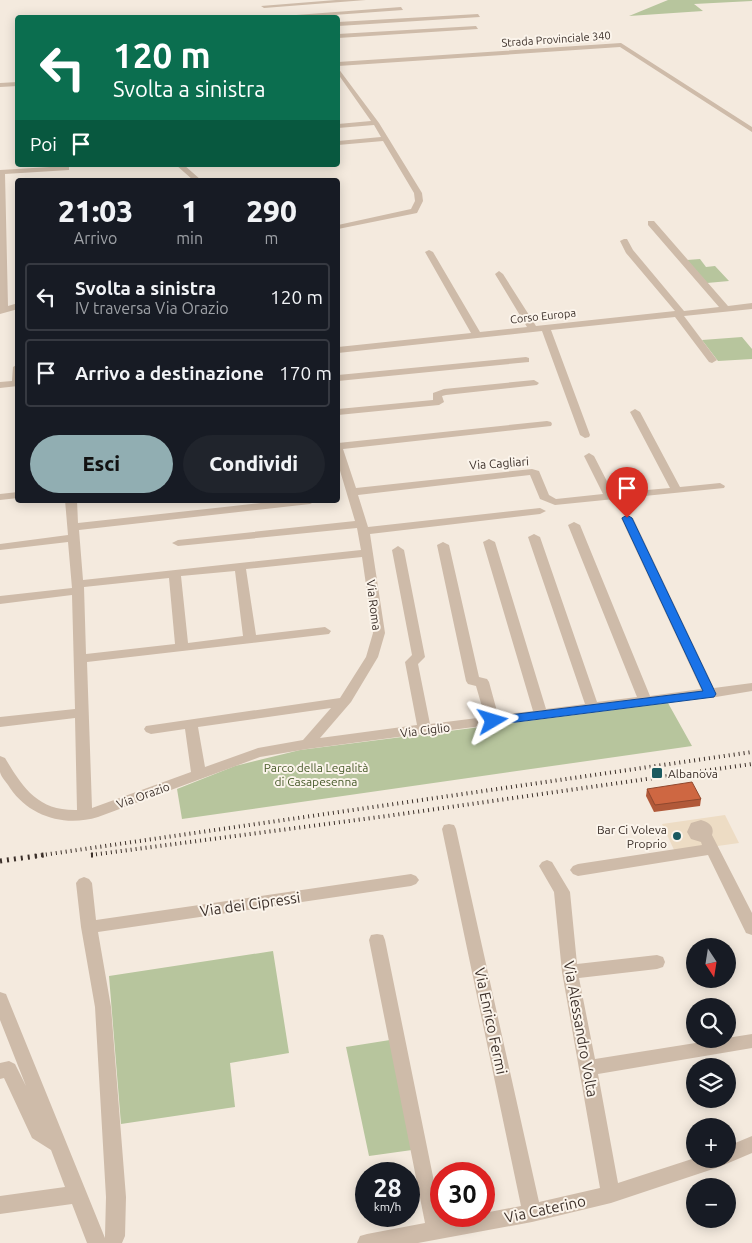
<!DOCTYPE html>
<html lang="it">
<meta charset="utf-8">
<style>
:root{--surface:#171b24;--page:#20242c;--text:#f1f3f6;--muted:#9ea1a6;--line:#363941;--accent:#91aeb2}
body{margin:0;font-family:Ubuntu,sans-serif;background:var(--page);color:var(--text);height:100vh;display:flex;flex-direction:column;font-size:19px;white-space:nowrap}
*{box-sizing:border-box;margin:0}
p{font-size:16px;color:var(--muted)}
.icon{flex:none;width:28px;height:28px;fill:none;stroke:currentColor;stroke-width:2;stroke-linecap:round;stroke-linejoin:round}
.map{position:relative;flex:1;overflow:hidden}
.drawer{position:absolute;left:15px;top:178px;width:325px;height:325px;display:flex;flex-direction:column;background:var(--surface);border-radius:5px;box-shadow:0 2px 12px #0003}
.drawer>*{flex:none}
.guide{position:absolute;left:15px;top:15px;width:325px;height:152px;border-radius:5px;box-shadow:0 2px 12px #0003;background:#0b6e4f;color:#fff;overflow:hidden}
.needle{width:32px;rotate:168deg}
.fabs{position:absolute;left:686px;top:938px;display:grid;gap:10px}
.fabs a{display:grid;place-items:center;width:50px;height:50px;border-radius:50%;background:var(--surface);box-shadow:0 2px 12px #0003;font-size:25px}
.speed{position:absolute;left:355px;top:1162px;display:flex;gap:10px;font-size:25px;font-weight:700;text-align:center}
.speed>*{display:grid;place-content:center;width:65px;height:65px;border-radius:50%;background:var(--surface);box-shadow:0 2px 12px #0003;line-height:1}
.speed small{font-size:12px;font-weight:400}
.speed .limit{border:8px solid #d22;background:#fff;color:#111}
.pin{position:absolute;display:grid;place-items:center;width:42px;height:42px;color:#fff;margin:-51px -21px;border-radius:50% 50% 50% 0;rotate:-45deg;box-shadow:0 0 5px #0007}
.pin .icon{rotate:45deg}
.me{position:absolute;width:55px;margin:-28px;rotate:83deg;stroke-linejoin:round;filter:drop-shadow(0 0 4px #0008)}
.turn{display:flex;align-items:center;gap:18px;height:105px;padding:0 15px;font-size:22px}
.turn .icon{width:65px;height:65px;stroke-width:2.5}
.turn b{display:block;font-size:35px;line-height:42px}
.then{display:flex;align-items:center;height:48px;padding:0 15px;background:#0003;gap:10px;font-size:19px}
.eta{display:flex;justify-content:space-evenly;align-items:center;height:85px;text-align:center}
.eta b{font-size:30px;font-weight:800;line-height:35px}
.cta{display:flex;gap:10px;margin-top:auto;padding:10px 15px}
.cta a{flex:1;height:58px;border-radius:30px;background:var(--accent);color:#111;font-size:20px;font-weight:800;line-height:58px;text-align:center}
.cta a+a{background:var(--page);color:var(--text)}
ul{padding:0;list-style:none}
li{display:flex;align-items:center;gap:15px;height:68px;margin:0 10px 8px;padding:0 5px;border:2px solid var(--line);border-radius:5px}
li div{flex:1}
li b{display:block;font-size:19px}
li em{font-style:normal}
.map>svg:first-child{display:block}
</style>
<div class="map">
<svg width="752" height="1243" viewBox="0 0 752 1243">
<rect width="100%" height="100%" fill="#f4eade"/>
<path fill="#b7c59d" d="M668 0H752V1L694 4 703 11 629 16Z
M700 259 706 267 715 266 729 281 707 283 687 260Z
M742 337 752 349V359L718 361 702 340Z
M668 703 692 746 182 819 177 789 235 766 300 750Z
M273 951 289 1053 230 1063 235 1107 121 1124 109 976Z
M390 1040 412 1150 369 1156 346 1047Z"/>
<path fill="#eddcc4" d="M725 815 739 843 675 852 662 824Z"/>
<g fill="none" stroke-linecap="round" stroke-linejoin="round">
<path fill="#cebba9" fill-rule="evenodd" d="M336 0H366L264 8 261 6Z
M401 7 403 10 292 18 270 17Z
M478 14 480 17 338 26V22Z
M476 26 478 29 338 38V34Z
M621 43 752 127V132L620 47 338 66V62Z
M338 68 379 123 422 193 423 201 417 213 338 229V225L411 209 415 201 414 193 383 141 338 145V141L381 137 374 125 338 128V124L371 121 338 74Z
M18 82V86L0 87V83Z
M176 165H184L201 180H193Z
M66 166H69V170L5 174 8 306 18 303V309L0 314V170Z
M648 221H654L728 306 752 303V309L684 316 717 360 712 363 709 362 675 317 551 330 590 435 589 437 585 438 580 435 542 331 338 353V347L471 333 425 252 429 250 433 252 480 332 527 327 495 274 499 271 503 274 536 326 675 311 626 253 620 241 624 239H627L633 250 684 311 719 307 648 225Z
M526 357 529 358V362L338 381V375Z
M18 364V386L0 388V382L12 381 13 367Z
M534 380 539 383 537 385 446 395 442 396 444 402 439 405 338 415V409L433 400V393L444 389Z
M635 409 640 412 680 487 720 483 725 486 724 488 555 505 540 499 530 475 358 495 368 527 540 508 546 511 540 514 370 534 385 633 378 657 351 702 320 738 417 725 405 662 412 655 392 550 398 546 404 550 425 657 418 664 430 724 485 717 476 686 468 684 466 681 437 545 443 542 449 545 479 677 487 679 489 682 498 715 533 711 483 542 489 539 495 542 546 709 585 704 528 537 534 534 540 537 597 702 637 697 568 525 574 522 580 525 650 696 701 689 621 518 627 515 633 518 714 688 752 683V691L710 698 706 697 598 711 593 713 589 712 307 749 260 757 98 817C65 827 30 817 10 788 7 783 1 777 0 772 0 767 0 761 0 756L5 758C23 788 38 811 77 810L75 718 0 727V717L75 709 72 595 0 604V596L72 588 68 542 0 550V544L68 535 65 500H77L78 523 289 500 316 501 310 504 79 530 83 580 361 550 357 528 178 546 172 543 178 540 355 521 338 464V443L547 421 551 422 552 424 551 426 343 449 356 488 532 469 539 471 549 495 556 499 603 494 584 456 589 453 594 456 613 493 670 488 630 412ZM362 557 373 633 366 657 340 698 146 726 144 729 146 732 151 734 185 729 191 772 92 808 87 662 329 634 331 631 325 627 256 635 246 569ZM235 571 243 636 188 643 181 576ZM169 578 175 644 86 654 84 587ZM331 708 303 740 258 748 205 767 198 727Z
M18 492V498L0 500V494Z
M701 820C708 822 715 826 712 835L752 913V935L746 933 708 855 578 876 573 874 570 870 573 866 578 864 702 845 701 842 691 839 687 832 691 823Z
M449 824 454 825 456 829 539 1202 600 1188 562 972 554 892 539 866 542 862 547 860 552 862 570 892 577 964 657 955 663 957 665 962 663 967 657 969 579 978 595 1059 752 1034V1048L598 1074 618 1183 695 1158 728 1159V1146L752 1136V1153L719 1167 611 1203 532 1222 418 1243H357L360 1236 367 1234 425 1223 369 940 371 935 377 934 383 935 385 940 441 1216 444 1220 464 1216H484V1213L521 1206 442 829 444 825Z
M411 874 416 876 419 880 416 884 411 886 98 932 111 1007 126 1197 125 1236 122 1243H87L72 1204 0 1214V1196L65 1187 51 1150 32 1138 4 1078 0 1079V1063L9 1061 15 1064 26 1086 0 1020V992L6 994 8 999 105 1238V1236L106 1197 95 1007 81 927 76 883 79 879 84 877 89 879 92 883 96 920Z"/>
<path stroke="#3b2f29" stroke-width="4" stroke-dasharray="1 4" stroke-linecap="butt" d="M91 855 387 816 752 764
M36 856 752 752"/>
<path stroke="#3b2f29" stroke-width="5" stroke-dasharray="2 5" stroke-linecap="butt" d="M91 855H94
M0 861 44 855"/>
</g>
<path fill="#b15939" d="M647 789 701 799 700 806 654 812 646 796Z"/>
<path fill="#ce6742" stroke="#90482e" d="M692 782 701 799 655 805 647 789Z"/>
<path fill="#1a73e8" stroke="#114b97" d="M627 515 632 518 716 694 714 697 493 725 489 724 487 721 493 717 703 691 622 518Z"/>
<g fill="#1b5a60" stroke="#fbf4eb" stroke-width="2">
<rect x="651" y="767" width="12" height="12" rx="2.5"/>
<circle cx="677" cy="836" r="5"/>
</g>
<g text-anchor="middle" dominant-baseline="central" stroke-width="4" stroke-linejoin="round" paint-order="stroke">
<g font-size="11" fill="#3b2f29" stroke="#fbf4eb">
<text transform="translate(556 39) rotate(-4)">Strada Provinciale 340</text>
<text transform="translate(543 316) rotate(-6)">Corso Europa</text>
</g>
<g font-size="12" fill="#3b2f29" stroke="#fbf4eb">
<text transform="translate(499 463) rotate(-4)">Via Cagliari</text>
<text transform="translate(374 605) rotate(83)">Via Roma</text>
<text transform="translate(425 730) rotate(-7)">Via Ciglio</text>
<text transform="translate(143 795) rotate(-20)">Via Orazio</text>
</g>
<g font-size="12" fill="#485b2b" stroke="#fbf4eb">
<text x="316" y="767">Parco della Legalità<tspan x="316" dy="14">di Casapesenna</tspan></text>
</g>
<g font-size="12" fill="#3b2f29" stroke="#fbf4eb" text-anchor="start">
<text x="668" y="773">Albanova</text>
<text x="667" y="829" text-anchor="end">Bar Ci Voleva<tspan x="667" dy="14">Proprio</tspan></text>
</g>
<g font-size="15" fill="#3b2f29" stroke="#fbf4eb">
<text transform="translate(250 904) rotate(-8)">Via dei Cipressi</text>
<text transform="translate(491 1021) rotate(78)">Via Enrico Fermi</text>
<text transform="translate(581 1029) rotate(80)">Via Alessandro Volta</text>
<text transform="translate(545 1209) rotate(-12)">Via Caterino</text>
</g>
</g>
</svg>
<div class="fabs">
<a><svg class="needle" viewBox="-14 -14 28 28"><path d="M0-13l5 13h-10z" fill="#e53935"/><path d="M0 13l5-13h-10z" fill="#9ea1a6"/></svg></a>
<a><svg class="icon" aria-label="search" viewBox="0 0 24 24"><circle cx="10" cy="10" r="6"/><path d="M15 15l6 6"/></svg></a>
<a><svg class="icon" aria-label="layers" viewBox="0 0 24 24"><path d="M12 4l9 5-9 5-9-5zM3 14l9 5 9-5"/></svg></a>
<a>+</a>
<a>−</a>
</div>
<div class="speed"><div>28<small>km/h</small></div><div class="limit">30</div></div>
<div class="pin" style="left:627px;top:518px;background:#d93025"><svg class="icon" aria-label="arrive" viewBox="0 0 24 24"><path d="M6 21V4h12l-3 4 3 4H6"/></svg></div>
<svg class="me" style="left:493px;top:721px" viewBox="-20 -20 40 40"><path d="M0-17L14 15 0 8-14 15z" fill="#1a73e8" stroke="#fff" stroke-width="4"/></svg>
<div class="guide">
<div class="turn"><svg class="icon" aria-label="left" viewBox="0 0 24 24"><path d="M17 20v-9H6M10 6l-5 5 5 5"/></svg><div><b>120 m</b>Svolta a sinistra</div></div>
<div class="then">Poi<svg class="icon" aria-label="arrive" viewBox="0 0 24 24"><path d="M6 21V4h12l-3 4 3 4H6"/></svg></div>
</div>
<section class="drawer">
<div class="eta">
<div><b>21:03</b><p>Arrivo</p></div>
<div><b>1</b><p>min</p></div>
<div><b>290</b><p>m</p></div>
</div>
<ul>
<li><svg class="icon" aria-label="left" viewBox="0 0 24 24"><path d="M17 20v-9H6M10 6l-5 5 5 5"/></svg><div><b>Svolta a sinistra</b><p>IV traversa Via Orazio</p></div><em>120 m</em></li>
<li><svg class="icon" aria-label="arrive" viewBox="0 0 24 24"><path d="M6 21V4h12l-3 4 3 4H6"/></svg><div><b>Arrivo a destinazione</b></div><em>170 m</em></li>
</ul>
<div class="cta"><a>Esci</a><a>Condividi</a></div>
</section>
</div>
